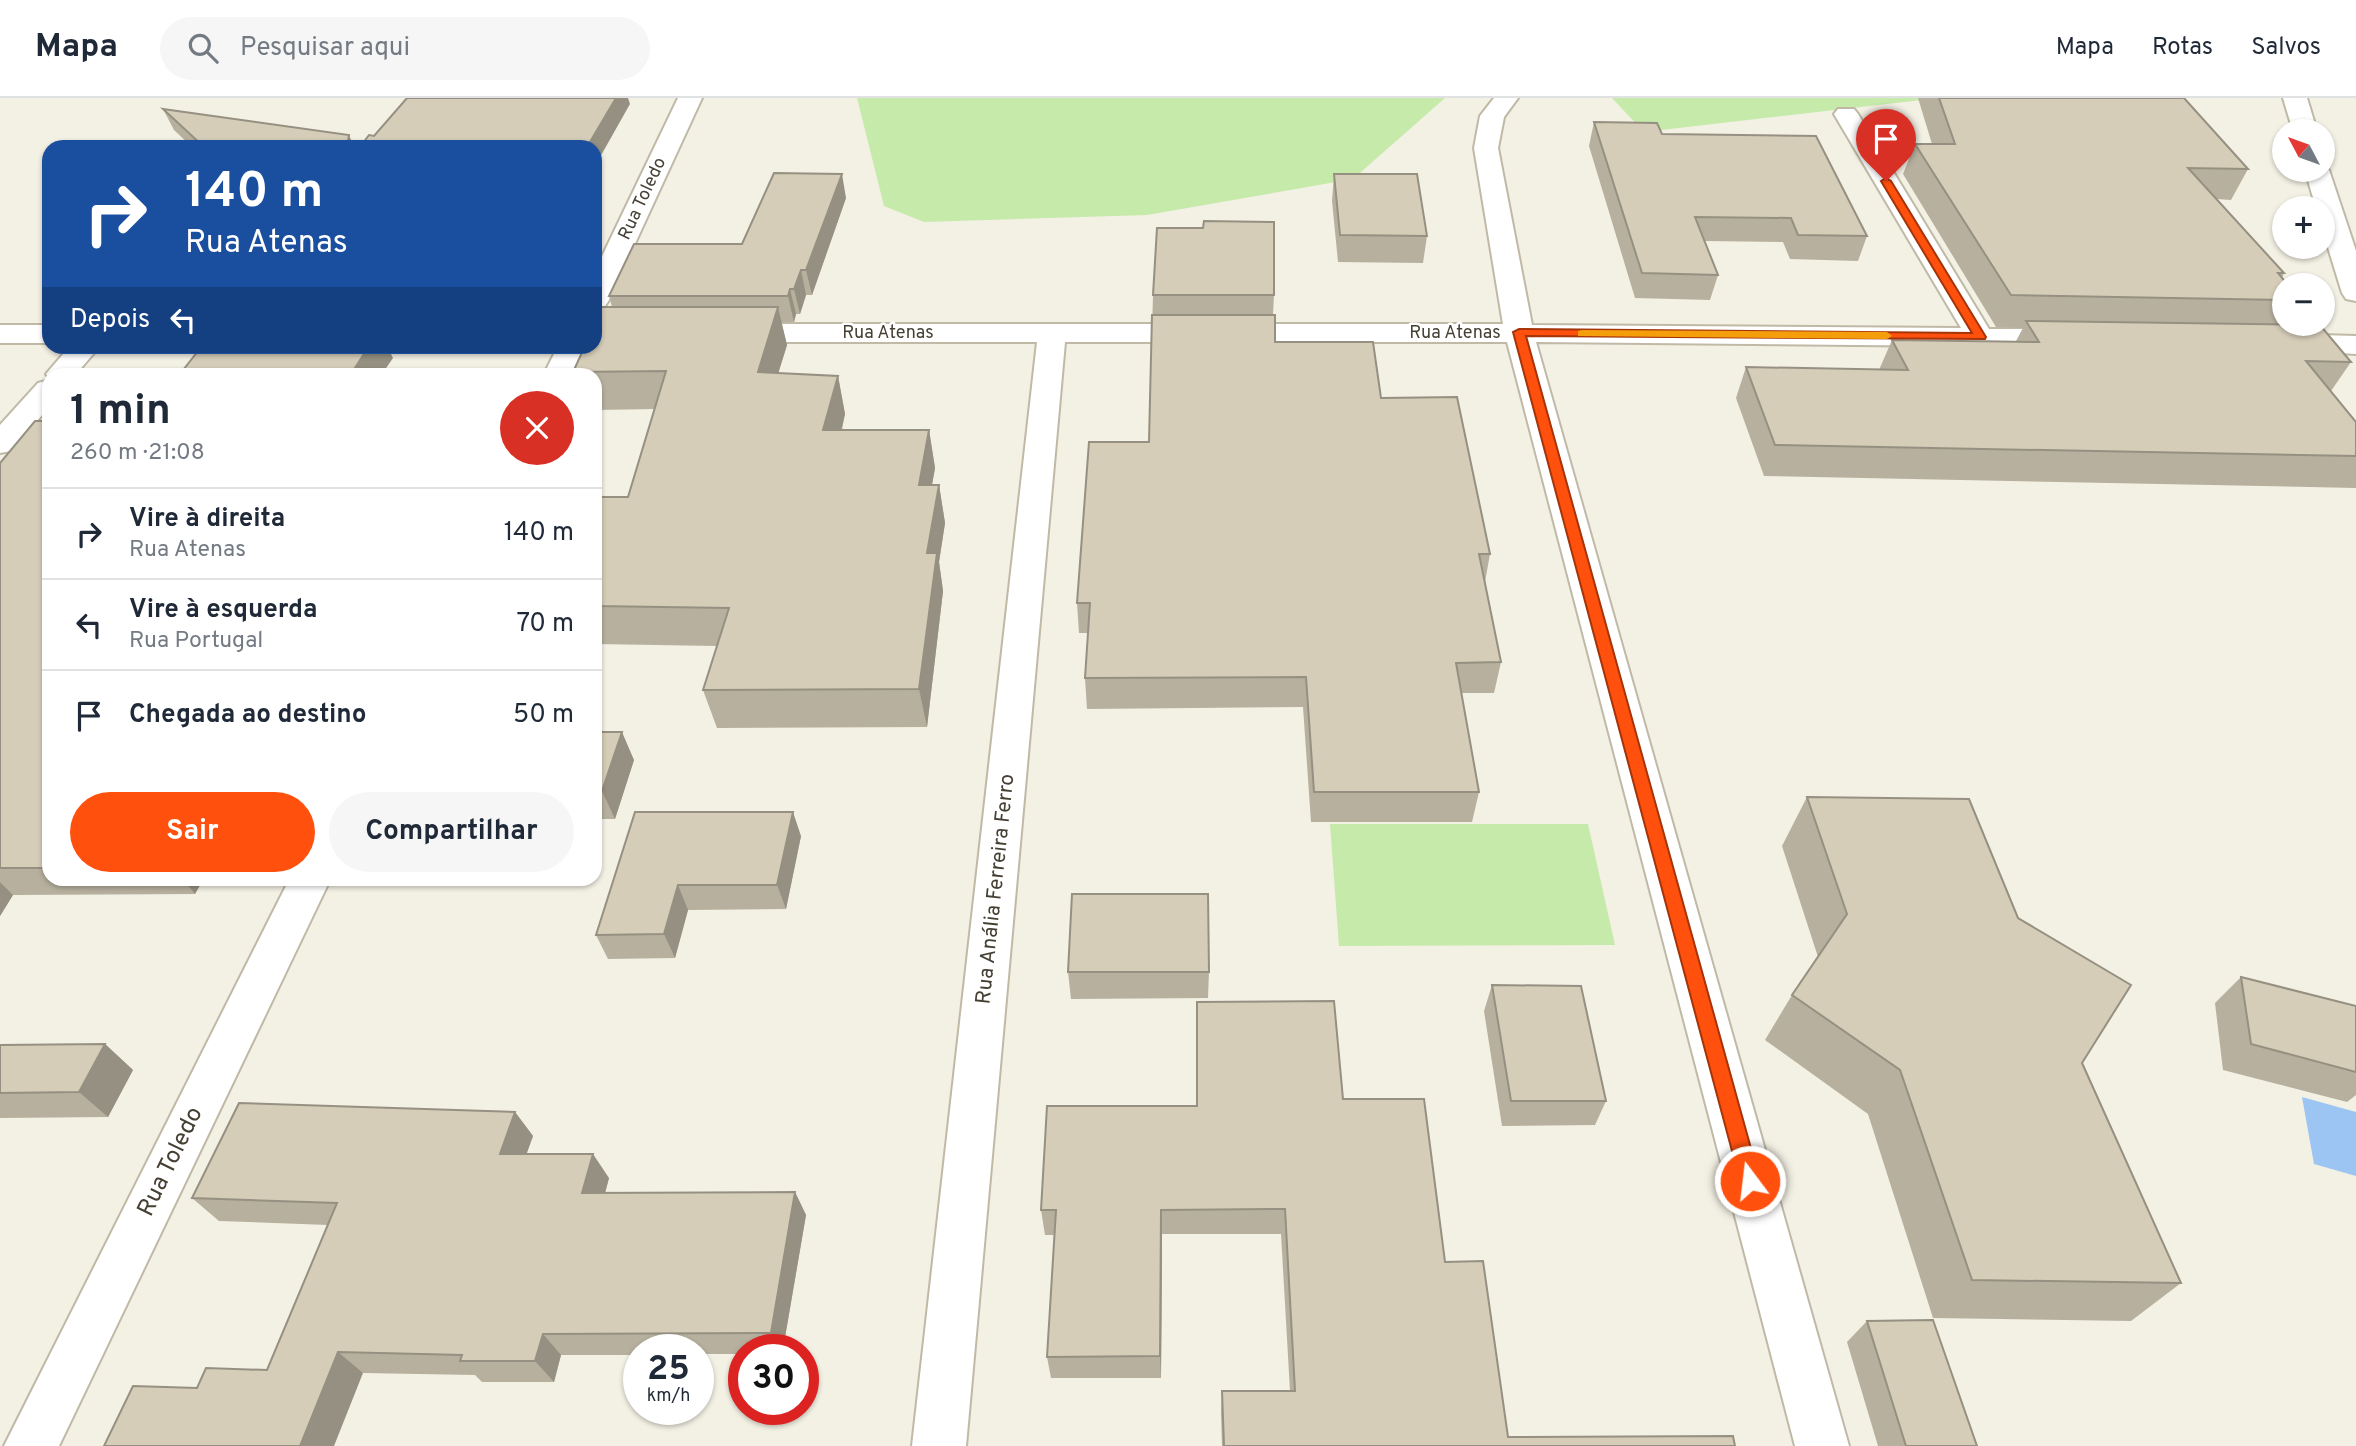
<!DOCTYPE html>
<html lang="pt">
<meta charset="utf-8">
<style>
:root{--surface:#fff;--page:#f6f6f7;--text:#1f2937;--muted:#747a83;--line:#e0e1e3;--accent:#ff500e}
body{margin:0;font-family:Overpass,sans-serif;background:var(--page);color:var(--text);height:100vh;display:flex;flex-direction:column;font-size:26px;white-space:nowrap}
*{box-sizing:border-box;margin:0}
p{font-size:23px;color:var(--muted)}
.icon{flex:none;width:38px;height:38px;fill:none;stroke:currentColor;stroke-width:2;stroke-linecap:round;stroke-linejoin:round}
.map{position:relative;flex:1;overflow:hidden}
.panel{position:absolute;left:42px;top:270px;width:560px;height:518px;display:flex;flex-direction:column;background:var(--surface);border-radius:21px;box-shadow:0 2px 5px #0004}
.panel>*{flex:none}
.banner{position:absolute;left:42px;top:42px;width:560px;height:214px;border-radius:21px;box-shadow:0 2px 5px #0004;background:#1a4fa0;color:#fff;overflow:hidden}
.needle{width:46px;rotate:311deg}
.fabs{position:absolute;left:2272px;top:21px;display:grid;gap:14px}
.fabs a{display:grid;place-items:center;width:63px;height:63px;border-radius:50%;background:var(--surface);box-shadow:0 2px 5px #0004;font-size:35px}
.speed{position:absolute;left:623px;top:1236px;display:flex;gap:14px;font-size:35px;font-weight:700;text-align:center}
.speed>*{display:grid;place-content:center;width:91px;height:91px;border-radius:50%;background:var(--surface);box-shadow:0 2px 5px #0004;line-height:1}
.speed small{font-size:18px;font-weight:400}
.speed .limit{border:10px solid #d22;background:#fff;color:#111}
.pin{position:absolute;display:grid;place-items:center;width:60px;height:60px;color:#fff;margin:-72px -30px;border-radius:50% 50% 50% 0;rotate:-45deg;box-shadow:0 0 7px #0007}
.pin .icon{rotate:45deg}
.me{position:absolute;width:77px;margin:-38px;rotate:345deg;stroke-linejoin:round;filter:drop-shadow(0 0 5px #0008)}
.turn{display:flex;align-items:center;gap:24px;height:147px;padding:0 28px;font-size:32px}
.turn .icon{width:91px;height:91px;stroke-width:2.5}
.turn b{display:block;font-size:49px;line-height:60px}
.then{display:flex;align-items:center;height:66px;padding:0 28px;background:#0003;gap:14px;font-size:26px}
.round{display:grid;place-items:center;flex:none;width:74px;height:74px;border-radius:37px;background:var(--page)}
.summary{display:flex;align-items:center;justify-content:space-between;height:119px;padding:0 28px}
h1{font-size:42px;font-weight:700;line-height:52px}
.button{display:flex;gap:14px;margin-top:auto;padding:14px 28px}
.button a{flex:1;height:80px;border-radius:42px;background:var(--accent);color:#fff;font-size:28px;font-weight:700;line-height:80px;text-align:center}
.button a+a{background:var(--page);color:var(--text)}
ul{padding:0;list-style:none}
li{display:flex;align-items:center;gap:21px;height:91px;padding:0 28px;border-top:2px solid var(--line)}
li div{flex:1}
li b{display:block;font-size:26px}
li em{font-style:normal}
header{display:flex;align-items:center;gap:42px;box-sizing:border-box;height:98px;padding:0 35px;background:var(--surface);border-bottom:2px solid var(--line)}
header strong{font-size:33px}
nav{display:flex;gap:38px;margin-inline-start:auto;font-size:24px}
.search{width:490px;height:63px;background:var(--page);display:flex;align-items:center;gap:18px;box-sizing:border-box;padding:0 24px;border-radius:38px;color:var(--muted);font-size:26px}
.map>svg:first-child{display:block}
</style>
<header>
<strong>Mapa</strong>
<div class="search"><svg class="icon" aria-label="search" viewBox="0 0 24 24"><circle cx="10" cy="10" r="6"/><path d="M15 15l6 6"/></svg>Pesquisar aqui</div>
<nav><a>Mapa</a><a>Rotas</a><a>Salvos</a></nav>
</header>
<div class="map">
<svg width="2356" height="1348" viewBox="0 0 2356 1348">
<rect width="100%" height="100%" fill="#f3f0e4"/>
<path fill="#c5eaaa" d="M857 0H1445L1353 81 1147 117 924 124 884 108Z
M1612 0H1939L1644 34Z
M1330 726H1588L1615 847 1339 848Z"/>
<path fill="#9cc5f4" d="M2302 999 2356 1014V1078L2314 1066Z"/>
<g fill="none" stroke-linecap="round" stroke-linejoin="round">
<g stroke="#bfb9a6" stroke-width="4">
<path id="street" d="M678 0H702L609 202 605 208 595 210V173Z
M1494 0H1518L1504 19 1498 50 1532 227 1961 230 1834 16 1838 11H1854L1858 16 1989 231H2070L2080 234 2084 240 2080 246 2070 249 1536 244 1849 1348H1795L1507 244H1065L966 1348H912L1037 244H731L721 241 717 235 721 229 731 226H1503L1474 50 1480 18Z
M2283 0H2307L2317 33H2293Z
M2322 66 2329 72 2356 153V203L2346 201 2342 195 2322 130V110H2316L2305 72H2322Z
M0 227H49V245H0Z
M2285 236 2356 238V256L2275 251 2271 245 2275 239Z
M70 248H100L76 276H49V280L46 276Z
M558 248H587L573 276H544Z
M49 282V309L11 353 0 355V327L38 285Z
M290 780H331L59 1348H4Z"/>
</g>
<use href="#street" fill="#fff" fill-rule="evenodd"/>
</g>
<path fill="#b7b09e" d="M1918 0H2184L2248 71 2231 102 2217 101 2284 175 2282 180 2284 187V226H2286L2285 227 2351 264 2331 293 2356 324V390L1764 378 1736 300 1746 269 1879 272 1892 242 2016 243 2023 230 1996 229 1903 76 1915 46H1932Z
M163 11 354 49H192L174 32Z
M1594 24 1662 36 1867 138 1858 163 1790 161 1783 144 1705 143 1718 177 1710 202 1635 200 1589 48Z
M1334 76 1427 138 1423 165 1338 164 1332 103Z
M846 100 812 197H806L800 216H796L794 224H781L787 247 778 275 838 278 845 316 842 332H929L935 370 932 387H939L945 425 939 464 943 493 927 629 717 630 703 592 717 548 595 546V399H628L655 311 595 312V276H574L573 274 581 257 578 248H595L612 209 609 198 742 146Z
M1153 197H1274L1273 217 1275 244 1381 300 1490 456 1485 484 1501 564 1494 595H1461L1479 694 1472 724H1311L1303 609 1087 611 1085 580 1088 535H1079L1077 505 1149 344Z
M49 323V780H204L195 796 13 797 0 818V365Z
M595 634 634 662 615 721H595Z
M1807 699 2018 820 2181 1185 2131 1223 1933 1220 1868 1016 1765 942 1792 897 1818 859 1782 748Z
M635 714 801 738 786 811 688 812 675 860 608 861 596 837Z
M1068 874H1209L1208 900 1071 901Z
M2241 879 2356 908V997L2347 1004 2223 972 2215 905Z
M1492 887 1606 1003 1595 1027 1502 1028 1484 913Z
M105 946 133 972 108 1019 0 1020V947Z
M1343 1001 1445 1164 1508 1339 1735 1348H1222L1221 1314 1222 1293H1290L1281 1136H1162L1161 1280H1051L1047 1259 1054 1137H1045L1041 1112Z
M515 1014 533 1038 526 1056 609 1080 605 1095 795 1094 806 1117 783 1251H744V1256H698V1251H639V1257H561L554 1284H482L475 1277 363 1275 197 1290 267 1272 328 1127 219 1123 192 1100Z
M1867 1223 1977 1348H1878L1847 1244Z"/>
<path fill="#959081" d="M616 0H628L630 6 595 68V49H587Z
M349 37 354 49H347Z
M842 76 846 100 812 197 806 172Z
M801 172 806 197 800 216 794 191Z
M790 191 796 216 794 224 788 198Z
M778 209 787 247 767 312 758 274Z
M369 248H387L393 260 382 276H351Z
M838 278 845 316 832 370 823 332Z
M929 332 935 370 925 425 919 387Z
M939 387 945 425 939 464 943 493 927 629 919 591 927 455Z
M622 634 634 662 615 721 602 693Z
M793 714 801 738 786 811 777 787Z
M182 780H204L195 796Z
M0 784 13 797 0 818Z
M678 787 688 812 675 860 664 836Z
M105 946 133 972 108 1019 79 994Z
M515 1014 533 1038 518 1080 500 1056Z
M593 1056 609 1080 599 1118 582 1095Z
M795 1094 806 1117 783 1251H780L771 1235Z
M1161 1112 1162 1136 1161 1280 1160 1258Z
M543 1236 561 1257 554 1284 535 1263Z
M338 1254 363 1275 334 1348H300Z"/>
<path fill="#d5cdb8" stroke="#959081" stroke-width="2" d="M407 0H616L587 49H360L369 37 374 38Z
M1939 0H2184L2248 71 2188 70 2284 175H2278L2288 187H2284V202L2011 197 1915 46H1955Z
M163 11 349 37 347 49H204Z
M1594 24 1657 25 1662 36 1816 38 1867 138 1798 137 1791 120 1695 119 1718 177 1642 175Z
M774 75 842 76 806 172H801L794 191H790L788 198H609L634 146H742Z
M1334 76H1417L1427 138 1340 137Z
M1204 123 1274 124V197H1153L1157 130H1203Z
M595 209H778L758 274 838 278 823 332H929L919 387H939L927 455H937L919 591 703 592 729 510 595 508V399H628L666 273 573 274 585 248H595Z
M1152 217H1275V244H1373L1381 300 1457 299 1490 456H1479L1501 564 1456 565 1479 694H1314L1306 579 1085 580 1090 505H1077L1089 344H1149Z
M2026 223 2320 227 2351 264 2306 263 2356 324V358L1775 347 1746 269 1908 272 1892 242 2039 244Z
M202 248H369L351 276H180Z
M35 323H49V770H0V365Z
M595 634H622L602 693H595Z
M1807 699 1969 701 2018 820 2131 887 2082 965 2181 1185 1972 1182 1900 972 1792 897 1847 816Z
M635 714H793L777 787H678L664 836 596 837Z
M1072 796H1208L1209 874H1068Z
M2241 879 2356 908V974L2251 946Z
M1492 887 1581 888 1606 1003H1511Z
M1334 903 1343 1001H1424L1445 1164 1483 1163 1508 1339 1733 1338 1735 1348H1224L1222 1293H1295L1285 1111 1161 1112 1160 1258 1047 1259 1056 1112H1041L1047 1008H1197V904Z
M105 946 79 994 0 995V947Z
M239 1005 515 1014 500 1056H593L582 1095 795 1094 771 1235 543 1236 535 1263H460L462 1257 338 1254 300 1348H104L133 1288 197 1290 206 1270 267 1272 337 1105 192 1100Z
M1933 1222 1977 1348H1906L1867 1223Z"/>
<path fill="#ff500e" stroke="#a63409" stroke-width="2" d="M1886 80 1891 83 1986 239 1985 241 1526 238 1760 1083 1757 1089 1750 1092 1743 1089 1740 1083 1513 234 1519 231 1972 235 1881 83Z"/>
<path fill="#f59e0b" d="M1582 232 1887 234 1892 238 1887 241 1578 238V233Z"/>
<g text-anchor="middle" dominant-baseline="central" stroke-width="5" stroke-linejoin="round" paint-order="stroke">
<g font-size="18" fill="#454033" stroke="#fff">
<text transform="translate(643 101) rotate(-65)">Rua Toledo</text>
<text x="888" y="235">Rua Atenas</text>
<text x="1455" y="235">Rua Atenas</text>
</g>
<g font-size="21" fill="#454033" stroke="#fff">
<text transform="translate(996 791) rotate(-84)">Rua Anália Ferreira Ferro</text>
</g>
<g font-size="24" fill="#454033" stroke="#fff">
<text transform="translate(171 1064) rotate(-64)">Rua Toledo</text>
</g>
</g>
</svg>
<div class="fabs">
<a><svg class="needle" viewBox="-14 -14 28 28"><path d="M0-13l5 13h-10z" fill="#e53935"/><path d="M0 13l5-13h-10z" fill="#747a83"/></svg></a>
<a>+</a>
<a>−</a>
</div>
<div class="speed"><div>25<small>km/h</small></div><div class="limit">30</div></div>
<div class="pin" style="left:1886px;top:83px;background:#d93025"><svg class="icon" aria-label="arrive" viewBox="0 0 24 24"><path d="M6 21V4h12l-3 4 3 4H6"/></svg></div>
<svg class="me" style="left:1750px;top:1083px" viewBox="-20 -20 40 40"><circle r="17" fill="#ff500e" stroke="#fff" stroke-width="3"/><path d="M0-11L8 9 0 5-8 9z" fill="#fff"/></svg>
<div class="banner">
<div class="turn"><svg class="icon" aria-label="right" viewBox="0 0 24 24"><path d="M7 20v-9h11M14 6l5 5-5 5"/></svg><div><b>140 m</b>Rua Atenas</div></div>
<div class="then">Depois<svg class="icon" aria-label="left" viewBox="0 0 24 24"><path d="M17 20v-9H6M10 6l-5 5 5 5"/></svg></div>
</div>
<section class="panel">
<div class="summary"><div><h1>1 min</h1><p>260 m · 21:08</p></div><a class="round" style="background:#d93025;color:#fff"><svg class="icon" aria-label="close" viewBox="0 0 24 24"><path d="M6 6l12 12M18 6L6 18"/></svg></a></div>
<ul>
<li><svg class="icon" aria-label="right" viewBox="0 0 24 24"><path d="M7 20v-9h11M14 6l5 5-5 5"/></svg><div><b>Vire à direita</b><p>Rua Atenas</p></div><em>140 m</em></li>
<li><svg class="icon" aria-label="left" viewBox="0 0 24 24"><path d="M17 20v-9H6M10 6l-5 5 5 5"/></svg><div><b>Vire à esquerda</b><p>Rua Portugal</p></div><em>70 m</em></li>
<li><svg class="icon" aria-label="arrive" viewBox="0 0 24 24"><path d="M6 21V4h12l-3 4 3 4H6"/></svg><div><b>Chegada ao destino</b></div><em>50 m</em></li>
</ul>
<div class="button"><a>Sair</a><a>Compartilhar</a></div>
</section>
</div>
